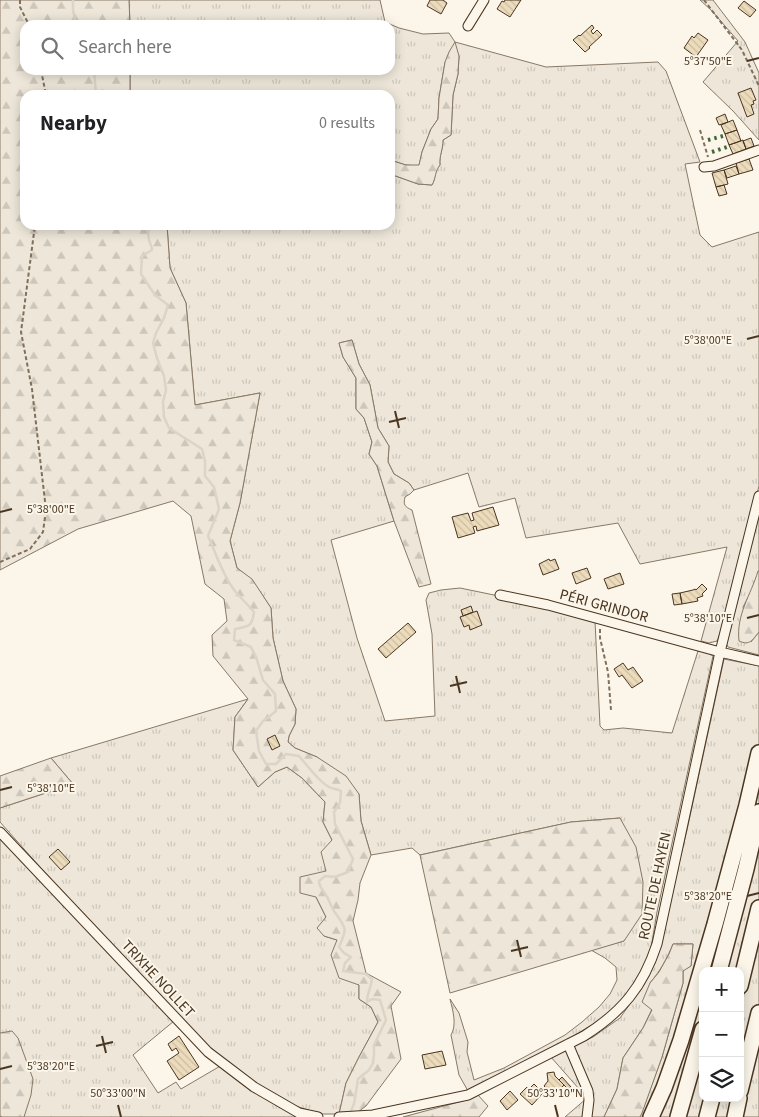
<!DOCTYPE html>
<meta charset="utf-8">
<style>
body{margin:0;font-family:"Source Sans 3",sans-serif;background:#f6f6f6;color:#202124}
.controls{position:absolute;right:15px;bottom:15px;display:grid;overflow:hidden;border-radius:10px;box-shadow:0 2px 12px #0003}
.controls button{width:45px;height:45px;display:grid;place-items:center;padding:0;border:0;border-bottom:1px solid #e0e0e0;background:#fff;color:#202124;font:25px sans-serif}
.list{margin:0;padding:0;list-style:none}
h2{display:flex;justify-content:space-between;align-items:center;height:65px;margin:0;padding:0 20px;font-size:21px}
h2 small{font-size:16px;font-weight:400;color:#757577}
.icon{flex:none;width:28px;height:28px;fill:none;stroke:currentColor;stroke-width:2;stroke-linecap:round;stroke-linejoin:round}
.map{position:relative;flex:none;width:759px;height:1117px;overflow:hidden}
.search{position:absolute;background:#fff;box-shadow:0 2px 12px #0003;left:20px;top:20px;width:375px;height:55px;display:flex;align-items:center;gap:12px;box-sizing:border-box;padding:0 18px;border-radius:15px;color:#757577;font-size:19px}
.panel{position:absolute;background:#fff;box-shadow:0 2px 12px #0003;left:20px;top:90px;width:375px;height:140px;border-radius:15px}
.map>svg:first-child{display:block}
.grass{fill:url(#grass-tufts);stroke:#887966;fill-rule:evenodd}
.forest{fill:url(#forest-firs);stroke:#887966}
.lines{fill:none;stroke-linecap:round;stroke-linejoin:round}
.stream{stroke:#dcd4c6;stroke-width:2.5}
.building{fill:url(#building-back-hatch);stroke:#4a3520}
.minor-casing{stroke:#4a3520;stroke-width:11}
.motorway-casing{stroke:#4a3520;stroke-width:18}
.path{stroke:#7f6f5c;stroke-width:2;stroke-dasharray:4 2.5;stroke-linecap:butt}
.minor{stroke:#fbf6e9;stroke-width:9}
.motorway{stroke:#fbf6e9;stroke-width:15}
.hedge{stroke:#436837;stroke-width:4;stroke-dasharray:2.5 4;stroke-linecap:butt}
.ticks{fill:none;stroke:#4a3520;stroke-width:2}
.labels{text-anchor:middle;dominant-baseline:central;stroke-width:4;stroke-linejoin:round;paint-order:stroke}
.street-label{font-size:15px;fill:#4a3520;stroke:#fbf6e9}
.ticks-label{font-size:12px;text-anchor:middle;fill:#4a3520;stroke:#fbf6e9;stroke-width:4;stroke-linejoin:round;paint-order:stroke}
</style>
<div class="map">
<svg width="759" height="1117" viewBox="0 0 759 1117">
<defs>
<pattern id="grass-tufts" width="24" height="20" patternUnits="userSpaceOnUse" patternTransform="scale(1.25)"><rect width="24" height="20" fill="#ede6d9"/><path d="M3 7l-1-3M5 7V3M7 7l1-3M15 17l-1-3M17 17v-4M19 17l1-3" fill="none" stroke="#cdc6ba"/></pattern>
<pattern id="forest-firs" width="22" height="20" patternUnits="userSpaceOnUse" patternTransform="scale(1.25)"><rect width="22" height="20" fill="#ede6d9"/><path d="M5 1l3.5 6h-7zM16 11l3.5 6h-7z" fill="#cdc6ba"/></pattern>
<pattern id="building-back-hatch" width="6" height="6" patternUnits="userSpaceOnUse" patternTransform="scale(1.25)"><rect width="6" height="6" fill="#ecdcbc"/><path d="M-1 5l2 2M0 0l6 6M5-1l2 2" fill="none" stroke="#ccbda1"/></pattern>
</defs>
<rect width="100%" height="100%" fill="#fbf6e9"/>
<!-- grass -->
<path class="grass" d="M129,0H380L385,22L399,28L423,34L449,33L455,42L546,67L658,62L666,71L700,162L685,164L700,235L712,247L759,232V486L721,631L717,641L709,643L701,641L727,547L640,564L618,523L526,538L515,498L479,507L468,473L414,490L409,483L394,474L388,462L389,446L378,428L370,385L359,364L352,340L339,343L343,357L356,378V409L364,418L372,442L369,454L377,466L394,521L331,540L357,638L385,721L435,716L432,634L426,600L429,593L441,590L460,588L494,595L595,621L600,726L604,730L623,728L672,733L698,651L706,652L713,656L657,912L650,954L635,984L610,1014L547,1052L468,1091L459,1075L451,1035C457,1025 453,1011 450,999L459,1013L468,1042L467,1052L474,1080L504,1068L565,1035L582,1022L599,1007L610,994L617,980L616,967L605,958L591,950L624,941L620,818L571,822L420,855L412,848L371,855L361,821L359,794L317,757L295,748L288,742L289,736L295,724L296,709L283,681L273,638L271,608L252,580L237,568L230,541L240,503L260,393L195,405L186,303L170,268L167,225H390V174L418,184L432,185C436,178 434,171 440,165C439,156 443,149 443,140L451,135L453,95L458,74L459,56L445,62L439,98L438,119L431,129L422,152L419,166L406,165L390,160V95H130V70H390V25H130Z
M700,0H713L745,42L759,73V140L733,111L703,82L738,41L712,11Z
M759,511V571L754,586L743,607L751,642L759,632V655L728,647L725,641Z
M724,659L759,666V1117H640L662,1057L683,983V970L691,966L693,944H673C667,959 660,971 650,983L652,1009L643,1028L623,1058L617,1089L604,1117H565L587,1098L550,1056L593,1037L620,1018L644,984L655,963L687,830ZM703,971H740V1098H703Z
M248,699L235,717L233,750L258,787L275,772L287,767L302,778L325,802L323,822L332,840L326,871L316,897L326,917L324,936L337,940L359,985V999L371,1007L378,1022L359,1057L346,1083L339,1114H320L287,1103L226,1064L96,930L0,822V808L73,784L51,758Z
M0,835L174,1021L133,1055L158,1093L176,1082L181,1089L222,1065L308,1117H0Z"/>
<!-- forest -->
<path class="forest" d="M0,0H129L130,25H25V70H130V95H25V225H167L170,268L186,303L195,405L260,393L240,503L230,541L237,568L252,579L271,608L273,638L283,681L296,709L295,724L289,736L288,742L295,748L317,757L346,776L359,794L361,821L371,855L360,883L358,900L353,921L366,973L401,992L391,1006L401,1059L366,1106L358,1112L339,1114L346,1083L359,1057L378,1022L371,1007L359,999V985L339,978L331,955L337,940L324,936L317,928L326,917L316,897L300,893V877L326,871L321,852L332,840L323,822L325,802L302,778L287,767L275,772L258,787L233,750L235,717L248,699L213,656L212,635L227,621L224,599L205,584L191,516L173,501L78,529L0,570Z
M455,42L459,56L458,74L453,95L451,135L443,140C443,150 439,156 440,165C435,171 436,178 432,185L418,184L390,174V160L406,165H419L422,152L431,129L438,119L439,98L445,62L449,52Z
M352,340L359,364L370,385L378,428L389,446L388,462L394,474L409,483L414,490L410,494L405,497C403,505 405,507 412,510L431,584L419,587L394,521L377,466L369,454L372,442L364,418L356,409V378L343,357L339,343Z
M758,571H759V632C752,640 750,646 739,641C736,614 751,595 758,571Z
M51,758L73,784L0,808V776Z
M620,818L636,847L643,882L642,914L624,941L450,993L420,855L571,822Z
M673,944H693L691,966L683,971V983L662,1057L642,1113L640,1117H604L617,1089L623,1058L643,1028L652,1010L642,1002L650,983L659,972L669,954Z
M12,1031L18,1038L33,1079L31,1095L24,1117H2L0,1116V1033Z
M478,1095L488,1106L479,1117H403L470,1099Z"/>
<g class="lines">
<!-- stream -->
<path class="stream" d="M73,0V10L76,25
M94,70L96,95
M149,225C148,230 148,235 149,240C150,244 152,246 152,250L142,256L141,274L155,295L168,305L164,318L156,333L153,343L157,358L164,376L166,390L163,402L164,417L169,428L202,449L205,461V476L214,487L219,509L208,536C216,553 223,577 235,591C241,598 248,605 254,612C252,627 249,626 235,629L234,640L251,647L257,660L263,680L275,694L276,711L270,716L263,721L256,731L259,751L266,764H276L286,754L299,756C306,764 320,783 329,787C333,789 337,789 341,791L340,803L334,812L335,824L353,859L348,872L335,877L325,876L319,881C319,887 323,890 326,895C330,901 331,908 336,914C347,929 347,929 339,947L344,953L351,957L345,963L343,971L366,974L372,979C371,988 367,993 367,1002L372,999L380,1000L386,1020L374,1045V1054L373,1063L369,1070L358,1079L354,1104L350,1113"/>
</g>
<!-- building -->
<path class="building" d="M430,0H443L447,3L441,14L427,6Z
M505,0H521L510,17L497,9L502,1L504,2Z
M744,1L756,10L750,17L738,8Z
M592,25L594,28L591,31L593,34L597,30L602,35L589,47L590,48L585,52L573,40L579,35L580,36Z
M698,33L708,40L696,57L684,48L692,36L694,38Z
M751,88L756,100L753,101L754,104L751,105L754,114L747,117L738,93Z
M725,114L728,122L719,125L716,118Z
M733,120L737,130L725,134L721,125Z
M737,130L741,141L729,145L725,134Z
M751,138L754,146L746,149L743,141Z
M743,140L746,149L733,154L729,145Z
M749,159L753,170L739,174L736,163Z
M736,166L739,174L727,178L724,170Z
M724,170L728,184L716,187L712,173Z
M724,185L727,194L719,196L716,187Z
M493,507L499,525L477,531L476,526L473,527L475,533L458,538L452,517L468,513L471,521L474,520L472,513Z
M549,559L550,561L555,559L559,569L543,575L539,564Z
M587,568L591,578L576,584L572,573Z
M620,573L624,584L608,589L604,579Z
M702,584L707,589L702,594L703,596L697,598L698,601L682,604L680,593L693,590L695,589L696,590Z
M680,593L682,604L674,605L672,594Z
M471,606L473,612L463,616L461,610Z
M477,611L482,625L470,630L469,625L464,627L460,617Z
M408,623L416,632L386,658L378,649Z
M623,663L628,670L633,667L643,681L632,688L622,675L619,677L614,669Z
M275,735L280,746L272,750L267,739Z
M58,849L70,862L61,870L49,857Z
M179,1036L199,1067L179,1080L167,1061L179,1053L176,1048L172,1051L168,1044Z
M442,1051L446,1065L425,1069L422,1055Z
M554,1072L555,1076L564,1085L554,1096L544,1086L548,1081L547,1073Z
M562,1077L571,1087L568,1089L559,1080Z
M534,1084L543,1093L532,1105L520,1094L527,1087L529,1089Z
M510,1091L518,1100L507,1110L500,1101Z"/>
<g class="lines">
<defs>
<path id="minor" d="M468,26L484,0
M704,167L714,166L759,150
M500,595L548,605L720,652L759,661
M0,832L208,1052L254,1087L299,1113L318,1117
M568,1044L588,1091L589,1100L587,1117
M339,1117L373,1115L468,1095L584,1036C622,1012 643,987 657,944L720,652L759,496"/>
<path id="motorway" d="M719,971L746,869L759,812
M740,986L759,908
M740,1091L759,1013
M651,1117L664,1088L681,1040L715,924L747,805L759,753
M678,1117L703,1029
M707,1117L712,1098
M735,1117L739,1098"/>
</defs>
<!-- minor casing -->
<use href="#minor" class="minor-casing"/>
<!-- motorway casing -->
<use href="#motorway" class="motorway-casing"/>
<!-- path -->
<path class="path" d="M20,0V7L29,25
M704,0L742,50L759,86
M41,70L46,95
M700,130L708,157
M0,562L30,549L43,532L46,510L32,389L21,332L35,225
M600,629V638L608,672L611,710"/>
<!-- minor -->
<use href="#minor" class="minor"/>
<!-- motorway -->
<use href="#motorway" class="motorway"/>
<!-- hedge -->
<path class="hedge" d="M708,140L723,136
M712,152L727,147"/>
</g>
<!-- ticks -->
<path class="ticks" d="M747,61L759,58M747,339L759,336M395,411L399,428M389,422L406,418M0,512L12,509M747,618L759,615M456,676L460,693M450,686L467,682M0,790L12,787M747,896L759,893M517,940L521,957M511,951L528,947M102,1036L106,1053M96,1046L113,1042M0,1069L12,1066M118,1105L121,1117M555,1105L558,1117"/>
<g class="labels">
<!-- street labels -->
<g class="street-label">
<text transform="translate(604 606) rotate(15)">PÉRI GRINDOR</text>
<text transform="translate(655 886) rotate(-78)">ROUTE DE HAYEN</text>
<text transform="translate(158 979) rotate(47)">TRIXHE NOLLET</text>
</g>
</g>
<g class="ticks-label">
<text x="708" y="65">5°37'50"E</text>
<text x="708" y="344">5°38'00"E</text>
<text x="51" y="513">5°38'00"E</text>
<text x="708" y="622">5°38'10"E</text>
<text x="51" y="792">5°38'10"E</text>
<text x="708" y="900">5°38'20"E</text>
<text x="51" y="1070">5°38'20"E</text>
<text x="118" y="1097">50°33'00"N</text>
<text x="555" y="1097">50°33'10"N</text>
</g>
</svg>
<div class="controls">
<button>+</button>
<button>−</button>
<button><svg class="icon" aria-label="layers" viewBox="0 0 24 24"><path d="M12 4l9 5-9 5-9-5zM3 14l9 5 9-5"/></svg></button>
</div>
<div class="search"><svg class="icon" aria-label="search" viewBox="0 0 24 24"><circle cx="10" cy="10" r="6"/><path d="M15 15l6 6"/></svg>Search here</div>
<section class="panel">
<h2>Nearby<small>0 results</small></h2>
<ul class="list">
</ul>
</section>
</div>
